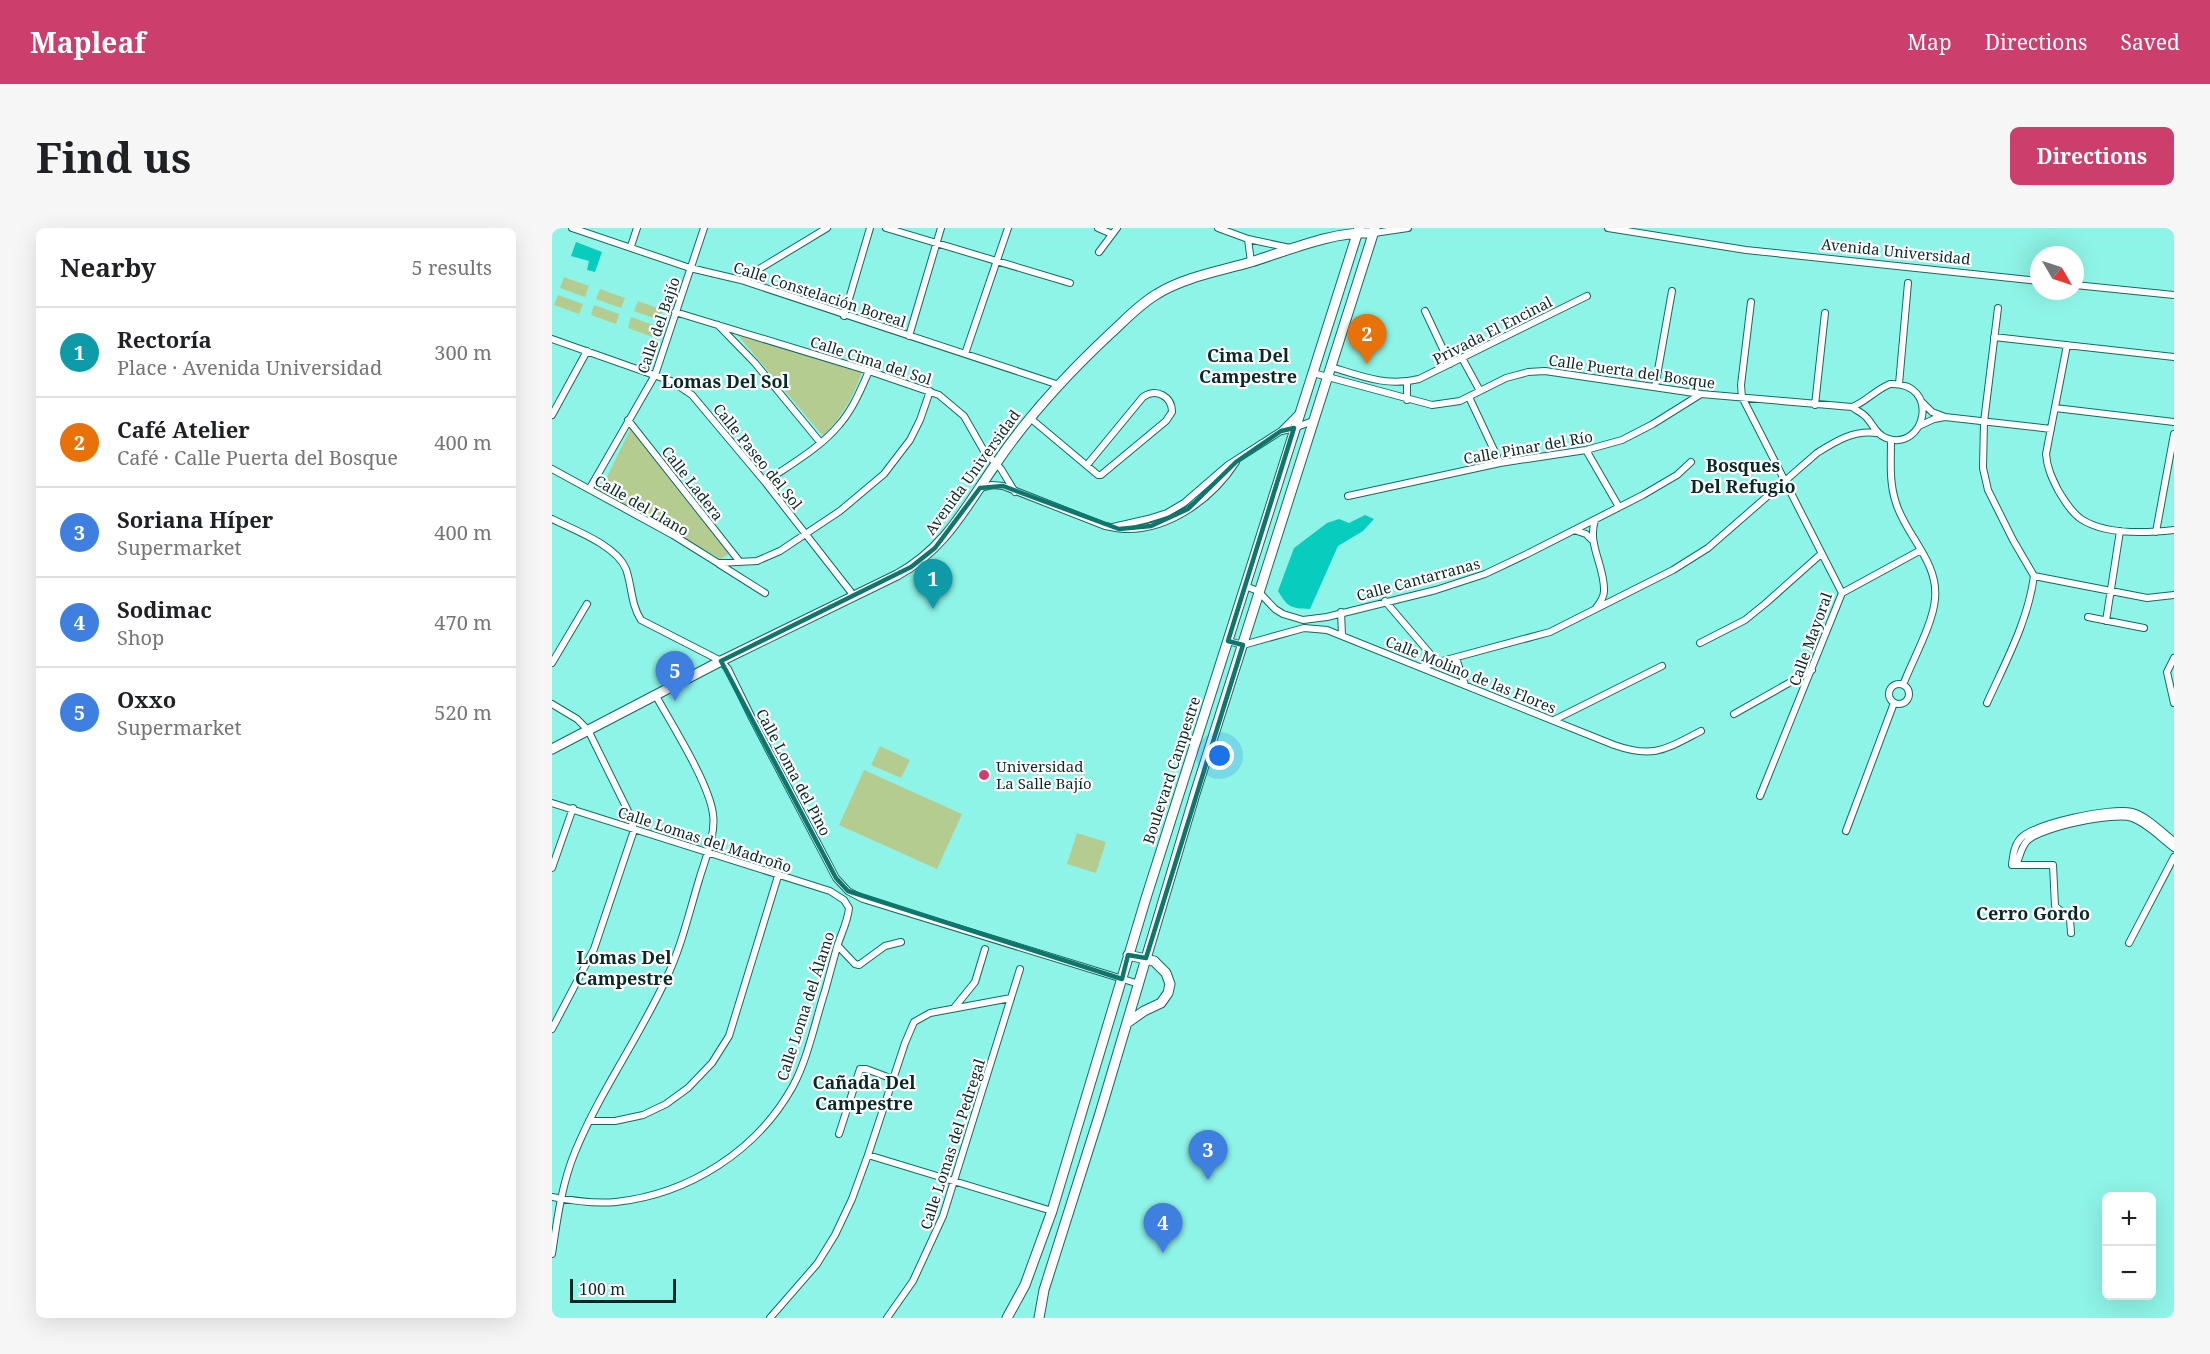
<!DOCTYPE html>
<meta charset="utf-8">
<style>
body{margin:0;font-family:"Noto Serif",serif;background:#f6f6f6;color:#202124}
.controls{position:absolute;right:18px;bottom:18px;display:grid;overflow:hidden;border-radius:9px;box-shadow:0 6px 24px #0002}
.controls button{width:54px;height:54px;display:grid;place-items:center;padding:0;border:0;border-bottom:2px solid #e0e0e0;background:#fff;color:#202124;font:30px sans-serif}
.compass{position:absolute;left:1478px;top:18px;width:54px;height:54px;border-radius:50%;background:#fff;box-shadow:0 6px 24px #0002;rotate:129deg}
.scale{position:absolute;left:18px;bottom:15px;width:106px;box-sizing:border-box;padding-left:6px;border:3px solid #082a27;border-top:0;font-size:16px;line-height:21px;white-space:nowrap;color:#082a27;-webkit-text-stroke:4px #fff;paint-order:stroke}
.you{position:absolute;left:668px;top:528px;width:21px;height:21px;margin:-15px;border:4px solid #fff;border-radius:50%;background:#1a73e8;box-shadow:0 0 0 9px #1a73e833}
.badge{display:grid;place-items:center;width:39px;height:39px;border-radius:50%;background:#cc3e6b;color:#fff;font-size:20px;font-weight:700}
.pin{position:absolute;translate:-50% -50px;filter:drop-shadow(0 2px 3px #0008)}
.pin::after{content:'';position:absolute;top:32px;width:21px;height:18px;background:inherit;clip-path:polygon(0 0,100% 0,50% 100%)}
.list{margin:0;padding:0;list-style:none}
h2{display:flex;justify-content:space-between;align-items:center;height:78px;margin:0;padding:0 24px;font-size:26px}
h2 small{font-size:20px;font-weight:400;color:#757577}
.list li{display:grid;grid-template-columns:39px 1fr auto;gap:18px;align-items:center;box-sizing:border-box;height:90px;padding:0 24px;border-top:2px solid #e0e0e0}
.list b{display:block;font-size:22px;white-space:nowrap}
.list p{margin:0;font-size:20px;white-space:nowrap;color:#757577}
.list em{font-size:20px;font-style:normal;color:#757577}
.map{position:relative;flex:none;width:1622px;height:1090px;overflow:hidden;border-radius:9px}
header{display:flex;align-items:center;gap:36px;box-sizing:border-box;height:84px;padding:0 30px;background:#cc3e6b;color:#fff}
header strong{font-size:28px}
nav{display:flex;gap:33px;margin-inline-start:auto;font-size:21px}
.intro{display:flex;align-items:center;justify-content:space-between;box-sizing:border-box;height:144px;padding:0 36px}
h1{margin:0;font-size:42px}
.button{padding:15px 27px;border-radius:9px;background:#cc3e6b;color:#fff;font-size:21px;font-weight:700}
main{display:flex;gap:36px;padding:0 36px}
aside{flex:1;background:#fff;border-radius:9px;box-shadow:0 6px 24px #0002}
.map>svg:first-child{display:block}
.green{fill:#b5cc91}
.water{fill:#08ccbd}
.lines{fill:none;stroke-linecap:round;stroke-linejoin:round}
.street-casing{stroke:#136a62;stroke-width:8}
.secondary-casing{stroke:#136a62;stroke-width:11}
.street{stroke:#fff;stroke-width:6}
.secondary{stroke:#fff;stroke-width:9}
.marked{fill:none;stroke:#0f766e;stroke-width:4.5;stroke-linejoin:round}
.poi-dot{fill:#cc3e6b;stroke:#fff;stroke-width:2}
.labels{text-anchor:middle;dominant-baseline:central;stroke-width:4.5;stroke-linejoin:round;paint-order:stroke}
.street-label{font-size:15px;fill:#082a27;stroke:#fff}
.poi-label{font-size:15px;fill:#082a27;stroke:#fff;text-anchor:start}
.quarter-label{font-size:18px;font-weight:bold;fill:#082a27;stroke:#fff}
</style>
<header>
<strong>Mapleaf</strong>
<nav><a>Map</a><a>Directions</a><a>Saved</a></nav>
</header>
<div class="intro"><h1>Find us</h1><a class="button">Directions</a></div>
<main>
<aside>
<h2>Nearby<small>5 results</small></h2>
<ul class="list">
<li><span class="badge" style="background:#0f9aa8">1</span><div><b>Rectoría</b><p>Place · Avenida Universidad</p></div><em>300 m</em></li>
<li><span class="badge" style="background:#e8710a">2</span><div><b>Café Atelier</b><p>Café · Calle Puerta del Bosque</p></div><em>400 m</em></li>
<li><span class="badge" style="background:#3f7fe0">3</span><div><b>Soriana Híper</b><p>Supermarket</p></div><em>400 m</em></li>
<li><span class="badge" style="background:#3f7fe0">4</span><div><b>Sodimac</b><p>Shop</p></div><em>470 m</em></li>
<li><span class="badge" style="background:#3f7fe0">5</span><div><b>Oxxo</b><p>Supermarket</p></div><em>520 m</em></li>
</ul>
</aside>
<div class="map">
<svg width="1622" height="1090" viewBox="0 0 1622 1090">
<rect width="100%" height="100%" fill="#8ef4e7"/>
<!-- green -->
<path class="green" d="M12,49L37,58L33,69L8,60Z
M48,61L73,70L69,80L44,71Z
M6,67L31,76L27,86L2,77Z
M86,73L111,82L107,92L82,83Z
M42,77L67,86L64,96L39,87Z
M79,89L104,98L101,109L76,100Z
M184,105L310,144C301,169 290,189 271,208Z
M79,200L175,322L176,326L169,331L48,263Z
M328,518L358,532L349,550L319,537Z
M312,542L410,586L385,641L287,597Z
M525,605L554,614L544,645L515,636Z"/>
<!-- water -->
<path class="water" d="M24,14L50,24L43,44L35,42L37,33L19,28Z
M813,287L822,291L811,303L786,318L758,381C739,380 736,380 726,363L742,320L775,295L787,291L797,295Z"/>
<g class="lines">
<defs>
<path id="street" d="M20,0L138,40L189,52L507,157
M334,0L518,55
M546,0L560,6
M666,0L696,11L738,20
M1056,0L1194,22L1487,53
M822,5L856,0
M696,11L699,34
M79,18L85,0
M547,24L565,0
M189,52L275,0
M1523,57L1622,67
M1199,74L1189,157L1190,169L1290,365L1208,568
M1446,80L1432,194L1431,240L1436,262L1461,312L1482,348L1595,370L1622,367
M873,83L898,136
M123,84L317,143L387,167L412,188L432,223L449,241L463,264
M292,88L318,0
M166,97L203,135L268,214
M357,108L389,0
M1442,109L1622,129
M0,111L119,153L140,167L213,254L302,368
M1515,117L1494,226C1495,240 1500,250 1506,262C1512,272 1519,284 1529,291C1553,307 1595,305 1622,302
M413,126L456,0
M910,130L928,163
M779,139C809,148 835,159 867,151L1035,68
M761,145L880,177L908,173L954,150L976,144L993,143L1149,166L1300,179
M1338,156C1390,154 1373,225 1334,210C1324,206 1322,198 1315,190C1311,185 1305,183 1300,179C1314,174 1323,162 1338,156Z
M1347,156L1356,55
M1103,159L1120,63
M917,169L948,235
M855,172V154
M1370,174L1380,184L1393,189L1499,201
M1263,177L1273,85
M1503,180L1622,194
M0,187L35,123
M478,190L546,247H549L614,193L620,184C620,168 604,160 591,169L535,237
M76,192L188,334
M1367,198L1382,191L1393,189
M730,203L742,200L761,193
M1339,212C1339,234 1337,254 1344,275C1354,308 1387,334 1383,371C1381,396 1360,433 1351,457
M1034,222L1067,279
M0,241L121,307L166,335L205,333L228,323L288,283L332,246L358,212L368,192L378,163
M213,254C238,237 268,220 287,197C301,181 309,161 317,143
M38,260L103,147L152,0
M428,260L440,257L451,258L553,298C560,299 565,301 572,301C617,303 661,270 684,234
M796,268L948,235L1034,222L1070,212L1101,196L1149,166
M0,291C22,302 64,317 74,341C80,358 79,377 89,392L169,433L176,441L200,490L284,650L296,663L311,671L587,756
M1043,292C1035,317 1053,338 1052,363C1052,369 1048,375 1044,380
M561,299L596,291L615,285L632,275L676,237L729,203L746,186
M1022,302L1034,306L1040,312
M1604,304L1622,206
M167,336L213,365
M693,358L706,363L723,381L731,386L751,392L775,389L884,362L933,346L975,326L1091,267L1125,247L1139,234
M1290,365L1369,322
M833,373L886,435
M789,384L790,407
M1536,389L1592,400
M1554,393L1568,303
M676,413L691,417L752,400L775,402L1062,517C1102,531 1114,521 1149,503
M1148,415L1193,392L1214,375L1269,326
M904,430L913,457
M1622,430L1615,444L1622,475
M0,435L35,376
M868,439L998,404L1121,342L1156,320L1265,225C1284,213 1301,202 1325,205
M1337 466a10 10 0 1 1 20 0a10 10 0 1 1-20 0Z
M1435,475C1454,433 1476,393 1482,348
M0,476L25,491L36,502L79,589L82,602L42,721L0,801
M1182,486L1260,442
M1002,492L1110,438
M0,575L278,663L292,672L297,680C296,693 289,706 285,719C281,734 277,748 273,763C263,794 256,830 241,858C205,923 137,966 64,974C42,976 21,973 0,969
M1294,603L1342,475
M1464,637C1468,629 1469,618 1476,612C1491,599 1562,584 1580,590C1596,596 1609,610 1622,620
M0,640L21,580
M1519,705L1518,691L1503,678L1501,637H1460C1461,628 1462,618 1468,611C1482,595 1560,579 1580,584C1595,588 1610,604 1622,613
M1577,715L1622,629
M286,718L303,736L307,737L333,718L349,714
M402,780L423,754L433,721
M37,893H63L91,887L114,876L136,860L160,835L177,808L226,648
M287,906L308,841H314L341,851
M316,927L500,983
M0,1026C5,992 10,955 23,924C48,863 87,810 114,751C129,720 137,685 147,652C153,631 164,607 161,586C157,555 120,497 104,468
M218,1090L265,1036L283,1007L300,971L316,927L353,815L362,794L378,785L459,770
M335,1090L361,1053L391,988L468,741"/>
<path id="secondary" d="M0,521L169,433L345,347C393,321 413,280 443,237C476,188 517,144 560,104C574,91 588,76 605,66C632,49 668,43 699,34C738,22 780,3 822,5
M575,795L592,783L609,775L616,765L618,756L614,745L602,733L576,727
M455,1090L473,1057L500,983L594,670L807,0
M487,1090L492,1062L548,885L643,566L823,0"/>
</defs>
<!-- street casing -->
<use href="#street" class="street-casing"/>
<!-- secondary casing -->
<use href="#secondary" class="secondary-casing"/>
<!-- street -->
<use href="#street" class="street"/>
<!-- secondary -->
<use href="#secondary" class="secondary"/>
</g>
<!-- marked area -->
<path class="marked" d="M742,200L676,413L691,417L594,730L576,727L570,751L296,663L284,650L169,433L359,339L383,320L428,260L451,258L567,301L599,298L636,281L684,234L729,203Z"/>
<!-- markers -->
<circle class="poi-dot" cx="432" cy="547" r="6"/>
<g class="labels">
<!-- street labels -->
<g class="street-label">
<text transform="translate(1344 23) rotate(6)">Avenida Universidad</text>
<text transform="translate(268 66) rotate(18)">Calle Constelación Boreal</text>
<text transform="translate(106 97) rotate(-71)">Calle del Bajío</text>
<text transform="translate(940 102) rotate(-27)">Privada El Encinal</text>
<text transform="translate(319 132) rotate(18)">Calle Cima del Sol</text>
<text transform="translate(1080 143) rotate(8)">Calle Puerta del Bosque</text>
<text transform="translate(976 219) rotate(-10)">Calle Pinar del Río</text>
<text transform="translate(206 228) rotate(51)">Calle Paseo del Sol</text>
<text transform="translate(420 244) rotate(-54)">Avenida Universidad</text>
<text transform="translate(141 255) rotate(52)">Calle Ladera</text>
<text transform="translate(90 277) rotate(30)">Calle del Llano</text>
<text transform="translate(866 351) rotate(-15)">Calle Cantarranas</text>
<text transform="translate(1258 411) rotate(-70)">Calle Mayoral</text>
<text transform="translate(919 446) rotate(22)">Calle Molino de las Flores</text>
<text transform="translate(619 542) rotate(-72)">Boulevard Campestre</text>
<text transform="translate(242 544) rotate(62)">Calle Loma del Pino</text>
<text transform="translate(153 611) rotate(18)">Calle Lomas del Madroño</text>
<text transform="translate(253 778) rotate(-72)">Calle Loma del Álamo</text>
<text transform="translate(400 916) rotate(-72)">Calle Lomas del Pedregal</text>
</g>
<!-- poi labels -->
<g class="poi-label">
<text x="444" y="538">Universidad<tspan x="444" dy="17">La Salle Bajío</tspan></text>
</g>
<!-- quarter labels -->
<g class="quarter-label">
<text x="696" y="127">Cima Del<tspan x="696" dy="21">Campestre</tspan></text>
<text x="173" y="153">Lomas Del Sol</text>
<text x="1191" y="237">Bosques<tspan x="1191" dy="21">Del Refugio</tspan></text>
<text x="1481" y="685">Cerro Gordo</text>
<text x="72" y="729">Lomas Del<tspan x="72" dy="21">Campestre</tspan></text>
<text x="312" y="854">Cañada Del<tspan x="312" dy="21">Campestre</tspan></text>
</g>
</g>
</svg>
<div class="controls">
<button>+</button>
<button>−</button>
</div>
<svg class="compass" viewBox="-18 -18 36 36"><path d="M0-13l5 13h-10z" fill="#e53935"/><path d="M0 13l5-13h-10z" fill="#757577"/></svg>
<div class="scale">100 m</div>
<div class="you"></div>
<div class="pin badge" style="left:381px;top:381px;background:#0f9aa8">1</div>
<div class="pin badge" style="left:815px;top:136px;background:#e8710a">2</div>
<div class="pin badge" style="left:656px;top:952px;background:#3f7fe0">3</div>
<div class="pin badge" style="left:611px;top:1025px;background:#3f7fe0">4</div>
<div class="pin badge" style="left:123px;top:473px;background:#3f7fe0">5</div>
</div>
</main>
